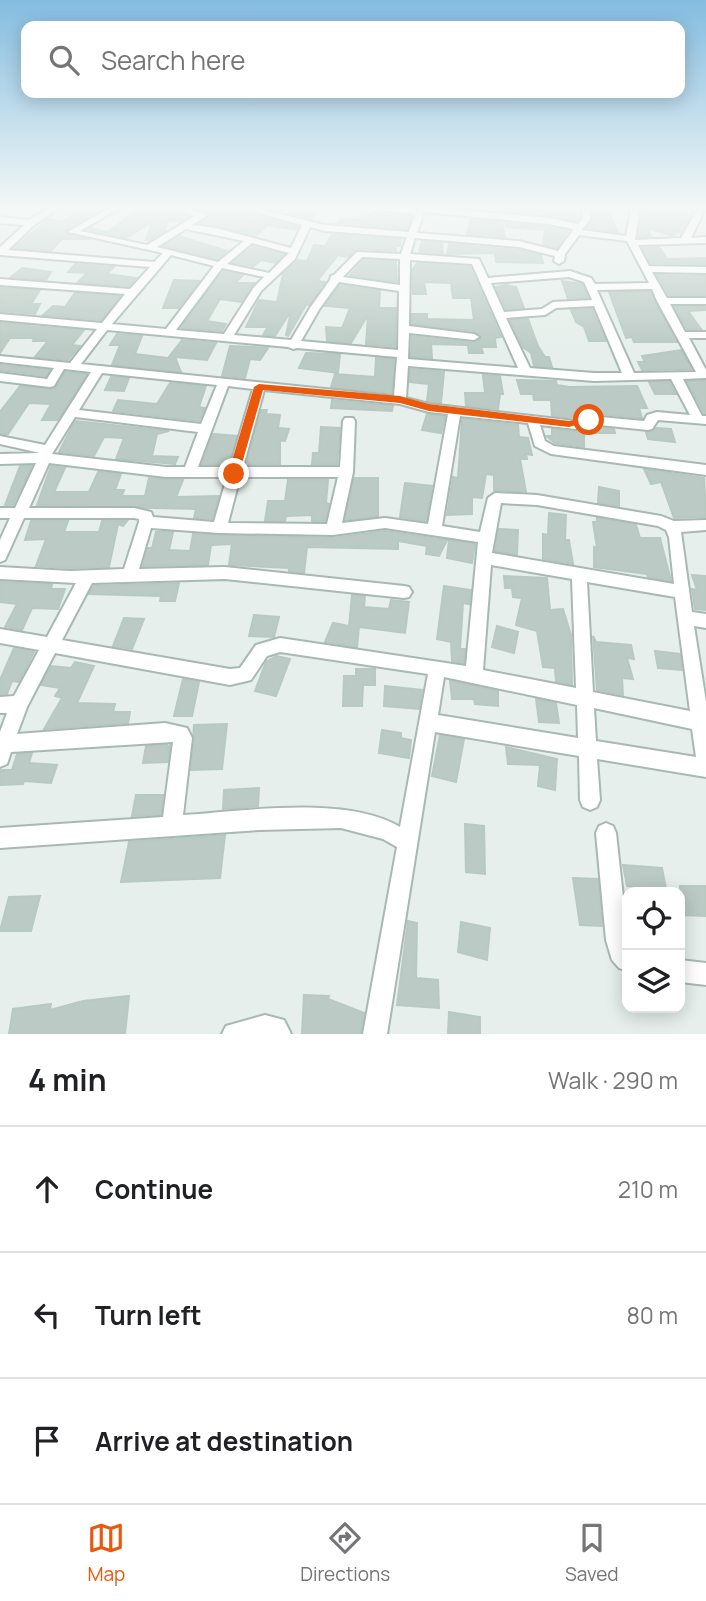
<!DOCTYPE html>
<meta charset="utf-8">
<style>
body{margin:0;font-family:Manrope,sans-serif;background:#f6f6f6;color:#202124}
.controls{position:absolute;right:21px;bottom:21px;display:grid;overflow:hidden;border-radius:14px;box-shadow:0 4px 18px #0003}
.controls button{width:63px;height:63px;display:grid;place-items:center;padding:0;border:0;border-bottom:2px solid #e0e0e0;background:#fff;color:#202124;font:35px sans-serif}
.stop{position:absolute;width:21px;height:21px;margin:-16px;border:5px solid #ea580c;border-radius:50%;background:#fff}
.stop.end{background:#ea580c;border-color:#fff;box-shadow:0 2px 7px #0008}
.list{margin:0;padding:0;list-style:none}
h2{display:flex;justify-content:space-between;align-items:center;height:91px;margin:0;padding:0 28px;font-size:30px}
h2 small{font-size:23px;font-weight:400;color:#757577}
.list li{display:grid;grid-template-columns:46px 1fr auto;gap:21px;align-items:center;box-sizing:border-box;height:126px;padding:0 28px;border-top:2px solid #e0e0e0}
.list b{display:block;font-size:26px;white-space:nowrap}
.list em{font-size:23px;font-style:normal;color:#757577}
.icon{flex:none;width:38px;height:38px;fill:none;stroke:currentColor;stroke-width:2;stroke-linecap:round;stroke-linejoin:round}
.map{position:relative;flex:none;width:706px;height:1034px;overflow:hidden}
.search{position:absolute;background:#fff;box-shadow:0 4px 18px #0003;left:21px;right:21px;top:21px;height:77px;display:flex;align-items:center;gap:18px;box-sizing:border-box;padding:0 24px;border-radius:14px;color:#757577;font-size:26px}
.sheet{height:469px;background:#fff}
nav{display:flex;justify-content:space-around;align-items:center;box-sizing:border-box;height:98px;border-top:2px solid #e0e0e0;background:#fff;font-size:19px;color:#757577}
nav a{display:grid;justify-items:center;gap:4px}
nav .on{color:#ea580c}
.map>svg:first-child{display:block}
.building{fill:#bbcac4;stroke:#b8c9c2;stroke-width:2}
.lines{fill:none;stroke-linecap:round;stroke-linejoin:round}
.minor-casing{stroke:#a8b8b2;stroke-width:4}
.minor{fill:#fff;fill-rule:evenodd}
.route{fill:#ea580c}
</style>
<div class="map">
<svg width="706" height="1034" viewBox="0 0 706 1034">
<rect width="100%" height="100%" fill="#e6efeb"/>
<!-- building -->
<path class="building" d="M142,207L189,217L180,222L168,220L165,231L150,240H146L152,222L126,238L87,230L91,228L107,232Z
M212,207L239,210L298,227L297,230L267,225L256,236L200,223L206,219L207,211L194,208Z
M270,207H312L318,209L311,219Z
M501,207L567,212L566,207H581L577,221L502,211Z
M594,207H606L618,232L587,228L593,219Z
M648,207H692L694,210L681,233L678,231L674,236L646,228L652,237H638L642,209L648,210Z
M81,210L95,213L67,230L66,233L90,239H62L51,251L14,248L48,219L62,221Z
M374,212L386,215L411,216L407,229L338,223L341,219L358,220Z
M470,219L502,222L505,237L467,234Z
M505,222L548,227L568,231L557,248L543,245L545,230L506,227Z
M332,234L401,239L400,246H395L396,251L357,249L348,257L338,255L317,281L325,282L309,305H306L288,336L286,335L291,311L275,336L263,335L268,327H246L259,300L277,302L283,274L298,260L307,261L314,245L325,246Z
M179,236L227,251L217,259L164,246Z
M422,241L442,243L443,254L419,252Z
M449,244L519,250L541,255L543,263L496,262L495,253L447,254Z
M253,246L284,254L276,263L261,260L253,267L233,263Z
M659,247L667,259L706,258V264L651,263L642,248Z
M363,260L396,261L397,282L350,275Z
M417,263L470,267L501,337L495,338L496,347H481L483,353H469L468,345L431,344L432,358L411,357L412,336L474,343L481,338L474,331L412,324V314H427V319L474,320L471,298H453L451,283L424,282L426,294H413L412,271Z
M75,264L114,267L107,274L136,278L129,286L82,283L78,282L87,273L68,272Z
M22,268L51,272L46,280L11,277Z
M223,271L243,275L235,283H254L241,302L220,299L207,321L226,324L222,331L181,328Z
M657,275L706,276V295H669Z
M174,280L200,281L178,308H163Z
M562,281L582,284L588,298L568,299Z
M340,285L380,291L379,308H396L395,347L366,344L368,315L351,343L327,341L326,327L342,328L350,308L325,306Z
M506,285L516,287L524,308L506,309L496,287Z
M0,288L40,290L31,304H40L35,314L0,311Z
M609,292H650L677,342H634L632,337L626,338Z
M75,293L120,296L101,320L43,315L53,306L65,307Z
M674,307H706V310L688,311L701,329H687Z
M592,309L606,341H589L584,327L576,322L571,310Z
M528,319L538,346L545,357H549L552,367L534,366L531,353L523,347L510,320Z
M0,323L30,325L28,329L31,326L84,330L72,345L80,346L68,360L35,357L48,341H33L34,338H10L0,353Z
M117,334L142,336L135,354L168,358L182,340L216,343L207,360L175,357L181,372L112,365L120,345H110Z
M230,346L255,347L268,348L260,360L250,359L245,378L222,376Z
M681,350L692,369L642,370L638,362H645L642,356Z
M306,353L340,354L338,373L299,368Z
M376,358L394,359L392,393L331,387L335,374L375,377Z
M0,365L50,370L46,376L0,370Z
M410,369L444,372L441,403L427,401L429,384L410,382Z
M65,372L87,374L58,420H42L51,404L29,403L8,434H0V412L20,386L55,389Z
M483,375L500,376L503,394H500L498,409L466,406L465,393H485Z
M111,377L129,378L124,391L105,390Z
M517,380L556,381L557,385L569,387L637,386L647,408H639L642,418L589,413L575,418L552,416L551,400H534L533,394H521Z
M687,381H706V413H704Z
M649,382H669L676,394H655Z
M170,383L206,386L199,407L205,408L199,421L113,411L118,400L157,404Z
M332,400L393,406L392,411L331,408Z
M261,410H267L266,414L280,415L278,428L289,429L285,441L280,440V464H246Z
M427,414L445,416L441,433L422,430Z
M462,419L518,425L519,437L528,438L532,455L526,454L527,459H520L526,492L494,490V475L486,474L482,498L472,497V514L447,515L453,477L458,478Z
M75,421L169,431L157,434L152,456L178,457L175,464L116,459L124,438L104,437L94,456L59,452Z
M321,427L340,428L337,464H312L313,453H319Z
M590,427L614,429L615,433H584V447L555,443L546,436H552V429L576,432Z
M656,428L671,429L675,442L648,439L646,432Z
M213,434L237,436L228,464H202Z
M20,466H32L13,505H5Z
M51,466L65,468L54,492H89L98,472H101L121,474L115,490H124L122,496H145L149,478L183,480L176,497L219,496L212,519L194,518L196,509L37,505Z
M644,469L704,478L706,517L674,518L661,482L651,484Z
M354,478H378V516L345,520Z
M288,480H328L326,503L329,504L325,521H312V515L286,516L285,521H265L268,501H285Z
M405,483L432,486L426,521L400,517Z
M599,487L619,491V506L598,503Z
M549,513L566,515L565,540H569L573,564L543,559V534L548,535Z
M597,518L636,525L640,538H660L671,581L648,577L647,574L594,567V547L597,548L593,522H597Z
M31,521H68L64,532H99L102,521H127L123,526L118,524L109,567L70,568L36,566L46,539L25,540Z
M499,529L518,530L517,555L495,551Z
M385,531L447,540L439,556L426,554L427,546L398,541V549L307,547L304,573L289,571V568L229,565L232,544L211,545L208,565L143,566L148,548H152L156,532H173L169,550L190,551L193,534L333,538Z
M449,540L475,544L472,563L447,558Z
M692,575L706,576V610L695,609L692,589L697,590Z
M504,576L547,578L550,610L563,609L571,635L572,685L556,682L555,668L543,667L537,631L516,625L522,598L513,597L512,588H505Z
M0,582L52,584L51,589H65L58,609L32,608L22,630L17,629L5,627L17,604L0,602Z
M179,583L175,601H160L161,596L89,594L94,586Z
M444,586L471,590L469,604L463,603L460,649H465L464,663L452,661L451,642L437,639Z
M352,595L365,596L364,607L389,609L391,600L409,602L405,633L359,627L357,647L325,642L333,623L349,626Z
M254,615L279,617L274,637L249,636Z
M124,618L144,619L132,649L113,646Z
M497,626L518,632L514,653L492,647Z
M593,636L596,642L631,645L634,659L627,658L633,679L622,678L623,695L597,690Z
M14,648L34,652L19,682L12,681L7,694H0V680Z
M655,651L680,654L682,670L658,668Z
M276,656L290,659L276,696L255,691L266,662Z
M75,662L94,666L77,703L115,704L113,712H130L128,723L44,729L62,698L55,696L60,688L41,685L51,666L71,668Z
M356,669H375V685H363L362,706H343L344,676H356Z
M183,679L199,682L192,716H174Z
M450,681L498,691V706L475,704L474,699H452Z
M385,686L422,690L419,709L384,706Z
M536,699L556,703L559,723L539,722Z
M227,724L222,769L191,770L194,725Z
M382,730L401,733V738L411,740L409,758L379,753Z
M440,735L464,739L456,782L432,776Z
M167,745V748L170,745L168,762L143,763L146,746Z
M506,747L557,759L555,790L538,786L540,765L508,764Z
M32,753L29,763L57,765L51,783L24,781L23,784L0,785V770H12L17,754Z
M259,788L258,806L223,809L224,790Z
M136,795H163L161,815L132,816Z
M465,824L484,826L485,874L466,872Z
M225,835L220,878L121,882L129,842Z
M623,865L662,868L666,889L627,886Z
M573,878L598,879L602,926L580,925Z
M680,886H706V916L681,915Z
M40,896L31,931H0L9,897Z
M408,921L417,923L416,978L438,980L439,1008L397,1005Z
M461,922L490,928L487,960L458,952Z
M304,995L329,996L328,999L364,1013L361,1034H302Z
M129,996L125,1034H9L13,1009L51,1004L50,1010L83,1001Z
M449,1012L480,1017V1034H448Z"/>
<g class="lines">
<defs>
<path id="minor" d="M52,207H61L34,225L8,250L154,262L163,253L68,232L111,207H121L80,231L147,245L195,216L166,207H179L205,213V217L192,225L216,228L291,248L302,225L237,207H250L325,225L409,232L415,214L371,209L367,207L416,209L417,207H425L548,218L578,224L582,219L584,207H592L590,219L582,230L626,236L632,207H640L635,240L681,238L699,207H706L691,238L706,237V243L638,245L649,266L706,267V273L652,272L667,298H706V304H670L685,332H706V338H689L706,370V378L683,379L702,416H706V424L658,420L652,429L648,430L590,424L576,429L540,425L545,441L554,446L706,465V475L551,454L535,446L528,423L460,416L442,526L480,532L488,498L495,493L537,495L661,516L674,521L706,520V530L681,532L692,612L706,614V628L694,626L706,702V777L597,759L600,800L597,807L590,810L583,807L580,800L579,756L435,732L387,1034H363L397,847L383,839L341,828L259,830L0,848V828L163,817L173,742L11,752L7,764L0,767V732L7,713H0V697L14,696L39,650L0,643V629L47,637L76,583L0,579V567L70,571L124,569L139,522V519L134,518H24L5,560L0,562V540L10,518H0V508H15L36,463L0,464V454L40,453L0,444V436L45,445L91,372L64,369L54,386L50,387L0,381V373L47,379L54,368L0,362V356L70,363L97,329L0,320V314L102,323L125,294L0,285V279L130,289L150,267L0,255V247L24,225L0,223V217L29,220ZM424,212L548,224L574,229L558,251L519,241L417,233ZM310,227L325,231L407,237L401,254L357,252L334,275L331,276L330,280L310,308L291,340L234,335L261,291L295,259ZM186,229L244,241L218,262L157,247ZM579,235L627,241L649,283L595,284L591,278L570,271L488,278L479,259L410,254L415,238L519,247L555,256L554,261L559,264L564,261L565,254ZM252,243L289,253L269,273L227,264ZM171,255L214,266L166,329L112,324ZM362,257L400,259V285L343,277ZM410,260L472,264L518,368L408,359L409,333L474,340L479,337L474,334L409,326ZM222,268L264,277L254,287L224,334L176,330ZM569,277L584,282L592,300L553,302L542,309L504,312L491,283ZM339,282L399,291L398,350L301,341L320,308ZM652,289L657,301L696,372L634,373L597,290ZM594,306L622,373H594L530,368L506,318L545,315L556,308ZM107,330L288,347L293,349L297,348L397,357L394,396L81,364ZM408,366L594,381L671,379L690,415L657,412L647,415L644,421L589,416L575,421L429,404L406,398ZM102,373L217,385L201,424L79,410ZM228,386L253,389L230,467H198ZM264,390L400,404L429,412L448,414L428,524L385,518L342,523L353,472L355,421L353,418H345L343,421L340,467H243ZM75,417L198,432L185,467H166L52,454ZM49,463L166,477H227L214,522L153,517L151,512L134,508H29ZM240,477H338L327,524L228,523ZM501,503L537,505L658,526L666,530L669,537L674,584L492,553ZM151,528L219,533L333,535L385,528L478,542L466,666L280,638L256,645L240,668L230,669L62,640L92,583L225,579L404,598L409,597L412,592L409,587L404,586L225,567L139,569ZM491,565L572,579L576,688L483,670ZM587,582L675,597L690,711L593,692ZM280,652L428,674L400,827C347,795 244,811 183,815L192,738L187,728L165,723L17,734L27,707L55,653L230,685L251,680L267,656ZM444,677L577,705L578,738L438,715ZM594,708L692,729L696,757L596,741Z
M606,823L613,826L616,833L627,934V971L619,968L612,960L606,940L596,833L599,826Z
M680,960L706,963V985L680,982Z
M265,1015L284,1020L291,1034H222L226,1026Z"/>
</defs>
<!-- minor casing -->
<use href="#minor" class="minor-casing"/>
<!-- minor -->
<use href="#minor" class="minor"/>
</g>
<!-- sky -->
<linearGradient id="sky" x2="0" y2="1"><stop stop-color="#84bce0"/><stop offset="0.59" stop-color="#f4f8f6"/><stop offset="1" stop-color="#f4f8f6" stop-opacity="0"/></linearGradient>
<rect width="706" height="352" fill="url(#sky)"/>
<!-- route -->
<path class="route" d="M259,384L400,396L429,404L569,421L589,417L593,420L569,427L429,411L400,403L263,390L239,474L234,478L228,474L254,387Z"/>
</svg>
<div class="controls">
<button><svg class="icon" aria-label="locate" viewBox="0 0 24 24"><circle cx="12" cy="12" r="6"/><path d="M12 2v4M12 18v4M2 12h4M18 12h4"/></svg></button>
<button><svg class="icon" aria-label="layers" viewBox="0 0 24 24"><path d="M12 4l9 5-9 5-9-5zM3 14l9 5 9-5"/></svg></button>
</div>
<div class="stop" style="left:589px;top:420px"></div>
<div class="stop end" style="left:234px;top:474px"></div>
<div class="search"><svg class="icon" aria-label="search" viewBox="0 0 24 24"><circle cx="10" cy="10" r="6"/><path d="M15 15l6 6"/></svg>Search here</div>
</div>
<section class="sheet">
<h2>4 min<small>Walk · 290 m</small></h2>
<ul class="list">
<li><svg class="icon" aria-label="ahead" viewBox="0 0 24 24"><path d="M12 20V5M6 11l6-6 6 6"/></svg><div><b>Continue</b></div><em>210 m</em></li>
<li><svg class="icon" aria-label="left" viewBox="0 0 24 24"><path d="M17 20v-9H6M10 6l-5 5 5 5"/></svg><div><b>Turn left</b></div><em>80 m</em></li>
<li><svg class="icon" aria-label="arrive" viewBox="0 0 24 24"><path d="M6 21V4h12l-3 4 3 4H6"/></svg><div><b>Arrive at destination</b></div></li>
</ul>
</section>
<nav>
<a class="on"><svg class="icon" aria-label="map" viewBox="0 0 24 24"><path d="M3 6l6-2 6 2 6-2v14l-6 2-6-2-6 2zM9 4v14M15 6v14"/></svg>Map</a>
<a><svg class="icon" aria-label="directions" viewBox="0 0 24 24"><path d="M12 3l9 9-9 9-9-9zM9 14v-3h6M13 9l2 2-2 2"/></svg>Directions</a>
<a><svg class="icon" aria-label="saved" viewBox="0 0 24 24"><path d="M7 4h10v16l-5-4-5 4z"/></svg>Saved</a>
</nav>
